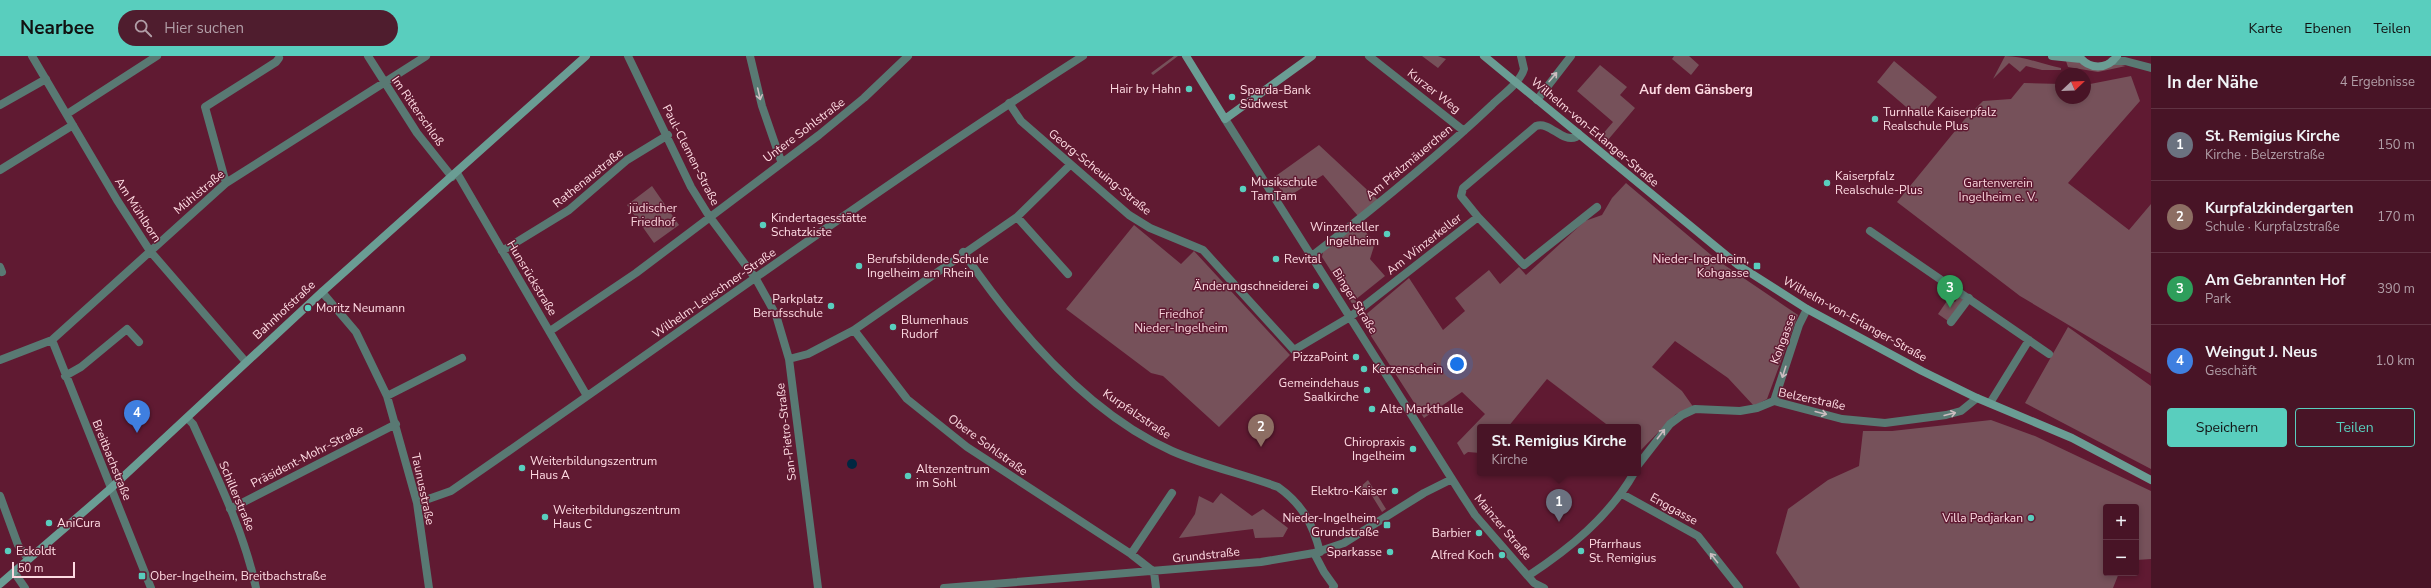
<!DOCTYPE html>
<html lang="de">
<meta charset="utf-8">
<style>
body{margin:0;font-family:"Nunito Sans",sans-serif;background:#4f1d2e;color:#f1f3f6}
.controls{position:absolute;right:12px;bottom:12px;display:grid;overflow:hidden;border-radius:4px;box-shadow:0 2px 6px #0003}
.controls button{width:36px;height:36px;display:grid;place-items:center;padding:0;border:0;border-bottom:1px solid #603343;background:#481426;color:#f1f3f6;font:20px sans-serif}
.compass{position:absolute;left:2055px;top:12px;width:36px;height:36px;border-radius:50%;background:#481426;box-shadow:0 2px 6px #0003;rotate:67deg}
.scale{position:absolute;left:12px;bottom:10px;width:63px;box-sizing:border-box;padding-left:4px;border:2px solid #fedae2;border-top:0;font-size:11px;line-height:14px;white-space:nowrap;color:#fedae2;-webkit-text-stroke:3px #601a32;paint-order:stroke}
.you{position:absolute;left:1457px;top:308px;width:14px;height:14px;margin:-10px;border:3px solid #fff;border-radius:50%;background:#1a73e8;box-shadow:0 0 0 6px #1a73e833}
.badge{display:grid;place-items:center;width:26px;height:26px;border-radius:50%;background:#59cebe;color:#fff;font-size:13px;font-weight:700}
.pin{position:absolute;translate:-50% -33px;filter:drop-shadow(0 1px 2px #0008)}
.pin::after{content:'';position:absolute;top:21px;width:14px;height:12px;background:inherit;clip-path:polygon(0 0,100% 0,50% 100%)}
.popup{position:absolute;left:1477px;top:368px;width:164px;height:52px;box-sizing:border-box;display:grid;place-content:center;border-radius:4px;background:#481426;filter:drop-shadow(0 1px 3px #0005);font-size:13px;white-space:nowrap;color:#b19ea7}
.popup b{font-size:15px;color:#f1f3f6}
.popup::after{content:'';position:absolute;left:50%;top:100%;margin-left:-8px;border:8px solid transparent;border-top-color:#481426}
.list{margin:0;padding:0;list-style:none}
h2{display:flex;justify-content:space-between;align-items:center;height:52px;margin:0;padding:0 16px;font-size:17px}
h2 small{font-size:13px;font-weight:400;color:#b19ea7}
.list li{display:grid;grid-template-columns:26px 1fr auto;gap:12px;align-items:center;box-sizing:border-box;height:72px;padding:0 16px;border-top:1px solid #603343}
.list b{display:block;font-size:15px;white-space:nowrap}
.list p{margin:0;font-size:13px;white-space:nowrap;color:#b19ea7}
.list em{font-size:13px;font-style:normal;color:#b19ea7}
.actions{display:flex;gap:8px;padding:12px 16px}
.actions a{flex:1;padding:9px 0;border:1px solid #59cebe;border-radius:4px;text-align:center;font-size:14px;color:#59cebe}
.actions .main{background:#59cebe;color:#111}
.icon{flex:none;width:22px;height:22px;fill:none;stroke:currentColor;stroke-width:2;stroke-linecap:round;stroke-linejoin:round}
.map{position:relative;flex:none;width:2151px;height:532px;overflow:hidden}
header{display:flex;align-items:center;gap:24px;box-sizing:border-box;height:56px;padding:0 20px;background:#59cebe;color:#111}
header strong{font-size:19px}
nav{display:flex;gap:22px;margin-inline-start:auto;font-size:14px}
.search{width:280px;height:36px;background:#4f1d2e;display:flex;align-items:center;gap:10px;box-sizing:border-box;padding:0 14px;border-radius:22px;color:#b19ea7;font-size:15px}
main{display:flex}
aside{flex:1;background:#481426}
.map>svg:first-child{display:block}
.green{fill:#76515a}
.water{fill:#002741}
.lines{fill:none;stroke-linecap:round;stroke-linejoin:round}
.street{stroke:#597973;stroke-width:8}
.secondary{stroke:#6a9d94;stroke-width:8}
.oneway{stroke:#ccbdc1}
.poi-dot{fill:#59cebe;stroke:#601a32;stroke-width:1.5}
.labels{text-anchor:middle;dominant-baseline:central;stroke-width:3;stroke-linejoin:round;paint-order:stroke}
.poi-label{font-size:12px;fill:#fedae2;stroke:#601a32;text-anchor:start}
.street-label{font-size:12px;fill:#fedae2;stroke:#601a32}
.park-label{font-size:12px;fill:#f7d1d9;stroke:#601a32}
.neighbourhood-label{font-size:13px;font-weight:bold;fill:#fedae2;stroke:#601a32}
</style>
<header>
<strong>Nearbee</strong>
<div class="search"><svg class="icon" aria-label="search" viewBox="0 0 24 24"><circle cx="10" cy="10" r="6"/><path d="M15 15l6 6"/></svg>Hier suchen</div>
<nav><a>Karte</a><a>Ebenen</a><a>Teilen</a></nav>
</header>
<main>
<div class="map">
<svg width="2151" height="532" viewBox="0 0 2151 532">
<rect width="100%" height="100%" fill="#601a32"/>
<!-- green -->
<path class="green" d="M1174,0H1178L1153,19L1151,17Z
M1422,0H1438L1446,3L1438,12Z
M1674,0H1689L1699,9L1691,19L1672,3Z
M2005,0C2024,0 2041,8 2061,12V14H2042L2026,10L2020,16L2009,7L1993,23Z
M1894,5L1937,41L1919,62L1877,26Z
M2066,5L2078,6L2094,14L2117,8L2126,10L2098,16L2068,11Z
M1600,9L1627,31L1620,39L1635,52L1607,85L1601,80L1613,66L1577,35Z
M2131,20L2140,45L2068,127L2129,174L2151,148V318L2020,240L1897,146L1964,64L1983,45L2011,43L2024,27L2061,28V42H2085V29Z
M1319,89L1378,144L1358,160L1323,119L1286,142L1273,122Z
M1626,127L1717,204L1798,259L1767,343L1754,350L1728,322L1675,285L1652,311L1682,335L1694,352L1676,358L1641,394L1638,392V371H1610L1547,323L1508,371H1480V397L1468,396L1464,399L1457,387L1485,358L1462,336L1424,362L1371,280L1370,273L1368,274L1363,266V261L1409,222L1443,274L1465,255L1455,242L1489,214L1500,228L1519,211L1526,219L1585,165L1602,159L1612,142Z
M652,130L679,169L654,187L627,149Z
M1358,167L1375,187L1370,203L1385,220L1355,244L1359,249H1353L1322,201L1323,196Z
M1134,169L1181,208L1194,195L1290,299L1219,371L1163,320L1151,317L1066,253Z
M1960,239L1964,243L1948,265L1938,258L1949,242L1955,246Z
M2068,271L2151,330V413L2025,347Z
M1991,364L2035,380L2151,435V503L2136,504V451H2106V517H2119L2113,532H1800L1776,497L1788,453L1828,424L1859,410L1863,375H1892Z
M1368,424L1386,453L1382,456L1369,435L1363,439L1358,433Z
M1221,437L1252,460L1263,453L1288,472L1283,481L1255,482L1253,473L1179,482L1195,458L1199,440L1213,447Z"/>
<!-- water -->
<path class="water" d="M847 408a5 5 0 1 1 10 0a5 5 0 1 1-10 0Z"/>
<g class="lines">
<!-- street -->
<path class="street" d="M32,0L117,144L150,195L246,306
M368,0L417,77L452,121
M628,0L691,131L709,160L756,223L776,259L789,303L818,532
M750,0L762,50L781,105
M1369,0L1464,75
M2112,5H2125L2151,12
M1537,44L1571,0
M1009,47L1021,65L1129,159L1150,172L1203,194L1294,294L1350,261L1478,161
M0,49L46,23
M67,58L157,0
M1225,63L1462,439L1475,459L1534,527L1544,532
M1578,77L1576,81C1562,87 1550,65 1536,70L1463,132L1461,140L1478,161L1524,209L1597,151
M0,114L73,69
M457,117L587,340
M226,127L205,51L276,6L279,2
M1017,161L1068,218
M1870,175L2049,298
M502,195L569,154L627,104L668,79
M963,196C1015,272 1085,356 1172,395C1206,410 1243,418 1278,431C1302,448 1313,468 1320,496
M1312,200C1374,152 1435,103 1492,49C1502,39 1520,27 1524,13L1521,0
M0,211L2,216
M322,236L356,276L387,340L417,447L429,532
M1951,266L1969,242
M854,274L907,343L967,391L1131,498L1154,516L1156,532
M550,275L636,217L819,79L864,42L908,0
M52,284L151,532
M789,303L808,298L854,274L1017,161L1070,109
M0,304L52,284L226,127L426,0
M65,320L81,311L127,273L139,286
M387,340L462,302
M1774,345L1799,269L1807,253
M1990,347L2029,284
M187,362L193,368C217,421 244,476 256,532
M1638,409L1670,368L1682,359L1695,353L1740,355L1757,352L1774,345L1842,363L1885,367L1946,359L1961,355L1977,342
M1622,438L1698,480L1739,532
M0,440L18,489L28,503
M417,447L451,435C662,290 867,138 1083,0
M230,453L396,368
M1314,497L1324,516L1334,530L1333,532
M1131,498L1172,437
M14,516L25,532
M1528,520C1569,493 1609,461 1634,417
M944,532L1261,506L1314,497L1344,487L1424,437L1452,423"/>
<!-- secondary -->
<path class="secondary" d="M1186,0L1225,63L1312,0
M1484,0L1738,209L1807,253L1922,315L1977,342L2072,382L2151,424
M2052,0L2081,3
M2079,0C2089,14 2107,14 2117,0
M0,528L110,433L322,236L586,0"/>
</g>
<!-- one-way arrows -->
<defs><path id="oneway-shaft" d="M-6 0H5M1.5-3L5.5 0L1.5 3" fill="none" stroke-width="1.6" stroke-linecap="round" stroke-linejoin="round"/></defs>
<g class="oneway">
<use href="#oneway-shaft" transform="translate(1553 21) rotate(-50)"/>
<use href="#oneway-shaft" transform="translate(759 38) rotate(77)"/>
<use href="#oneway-shaft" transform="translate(1784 316) rotate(108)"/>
<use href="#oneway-shaft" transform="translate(1821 357) rotate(14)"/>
<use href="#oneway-shaft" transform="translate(1950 358) rotate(-14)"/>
<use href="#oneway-shaft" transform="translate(1661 378) rotate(-52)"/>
<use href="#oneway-shaft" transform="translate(1714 502) rotate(-128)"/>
</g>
<!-- markers -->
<g class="poi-dot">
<circle cx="1189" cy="33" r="4"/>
<circle cx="1232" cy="41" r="4"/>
<circle cx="1875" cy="63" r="4"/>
<circle cx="1827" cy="127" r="4"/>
<circle cx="1243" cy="133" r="4"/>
<circle cx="763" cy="169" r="4"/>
<circle cx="1387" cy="178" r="4"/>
<circle cx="1276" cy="203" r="4"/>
<circle cx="859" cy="210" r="4"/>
<rect x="1753" y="206" width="8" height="8" rx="2"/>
<circle cx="1316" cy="230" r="4"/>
<circle cx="831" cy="250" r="4"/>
<circle cx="308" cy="252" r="4"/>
<circle cx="893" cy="271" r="4"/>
<circle cx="1356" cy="301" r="4"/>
<circle cx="1364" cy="313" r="4"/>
<circle cx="1367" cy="334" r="4"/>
<circle cx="1372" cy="353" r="4"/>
<circle cx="1413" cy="393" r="4"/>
<circle cx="522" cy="412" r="4"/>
<circle cx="908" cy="420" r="4"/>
<circle cx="1395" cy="435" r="4"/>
<circle cx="545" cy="461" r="4"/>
<circle cx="2031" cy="462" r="4"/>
<circle cx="49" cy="467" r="4"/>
<rect x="1383" y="465" width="8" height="8" rx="2"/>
<circle cx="1479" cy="477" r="4"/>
<circle cx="8" cy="495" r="4"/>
<circle cx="1581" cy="495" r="4"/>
<circle cx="1390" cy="496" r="4"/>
<circle cx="1502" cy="499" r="4"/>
<rect x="138" y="516" width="8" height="8" rx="2"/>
</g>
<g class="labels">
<!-- poi labels -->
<g class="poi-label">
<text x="1181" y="33" text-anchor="end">Hair by Hahn</text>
<text x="1240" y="34">Sparda-Bank<tspan x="1240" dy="14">Südwest</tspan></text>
<text x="1883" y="56">Turnhalle Kaiserpfalz<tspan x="1883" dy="14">Realschule Plus</tspan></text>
<text x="1835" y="120">Kaiserpfalz<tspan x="1835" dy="14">Realschule-Plus</tspan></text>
<text x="1251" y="126">Musikschule<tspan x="1251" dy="14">TamTam</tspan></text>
<text x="771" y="162">Kindertagesstätte<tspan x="771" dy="14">Schatzkiste</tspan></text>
<text x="1379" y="171" text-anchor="end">Winzerkeller<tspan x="1379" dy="14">Ingelheim</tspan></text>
<text x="867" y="203">Berufsbildende Schule<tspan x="867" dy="14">Ingelheim am Rhein</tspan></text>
<text x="1284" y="203">Revital</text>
<text x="1749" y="203" text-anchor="end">Nieder-Ingelheim,<tspan x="1749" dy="14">Kohgasse</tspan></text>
<text x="1308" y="230" text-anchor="end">Änderungschneiderei</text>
<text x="823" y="243" text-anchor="end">Parkplatz<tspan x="823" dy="14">Berufsschule</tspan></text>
<text x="316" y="252">Moritz Neumann</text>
<text x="901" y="264">Blumenhaus<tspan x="901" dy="14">Rudorf</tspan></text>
<text x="1348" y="301" text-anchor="end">PizzaPoint</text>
<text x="1372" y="313">Kerzenschein</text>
<text x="1359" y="327" text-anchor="end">Gemeindehaus<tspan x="1359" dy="14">Saalkirche</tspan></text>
<text x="1380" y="353">Alte Markthalle</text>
<text x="1405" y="386" text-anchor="end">Chiropraxis<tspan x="1405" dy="14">Ingelheim</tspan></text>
<text x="530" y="405">Weiterbildungszentrum<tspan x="530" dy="14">Haus A</tspan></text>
<text x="916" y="413">Altenzentrum<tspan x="916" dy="14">im Sohl</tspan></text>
<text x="1387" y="435" text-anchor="end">Elektro-Kaiser</text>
<text x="553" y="454">Weiterbildungszentrum<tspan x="553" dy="14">Haus C</tspan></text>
<text x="1379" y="462" text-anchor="end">Nieder-Ingelheim,<tspan x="1379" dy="14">Grundstraße</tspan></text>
<text x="2023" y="462" text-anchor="end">Villa Padjarkan</text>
<text x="57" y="467">AniCura</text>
<text x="1471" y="477" text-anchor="end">Barbier</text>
<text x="1589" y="488">Pfarrhaus<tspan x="1589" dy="14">St. Remigius</tspan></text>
<text x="16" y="495">Eckoldt</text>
<text x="1382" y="496" text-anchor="end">Sparkasse</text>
<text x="1494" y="499" text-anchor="end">Alfred Koch</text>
<text x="150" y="520">Ober-Ingelheim, Breitbachstraße</text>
</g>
<!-- street labels -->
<g class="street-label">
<text transform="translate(1434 35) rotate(38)">Kurzer Weg</text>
<text transform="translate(418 55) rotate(55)">Im Ritterschloß</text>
<text transform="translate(804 74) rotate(-37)">Untere Sohlstraße</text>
<text transform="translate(1595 76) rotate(40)">Wilhelm-von-Erlanger-Straße</text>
<text transform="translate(691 99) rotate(63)">Paul-Clemen-Straße</text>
<text transform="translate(1409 106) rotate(-40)">Am Pfalzmäuerchen</text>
<text transform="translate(1100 116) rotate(39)">Georg-Scheuing-Straße</text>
<text transform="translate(588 122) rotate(-39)">Rathenaustraße</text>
<text transform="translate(199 136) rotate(-40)">Mühlstraße</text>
<text transform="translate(138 154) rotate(57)">Am Mühlborn</text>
<text transform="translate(1424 188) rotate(-38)">Am Winzerkeller</text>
<text transform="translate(532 222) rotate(59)">Hunsrückstraße</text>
<text transform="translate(714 237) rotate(-35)">Wilhelm-Leuschner-Straße</text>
<text transform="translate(1355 245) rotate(58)">Binger Straße</text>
<text transform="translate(284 254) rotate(-43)">Bahnhofstraße</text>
<text transform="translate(1855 263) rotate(29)">Wilhelm-von-Erlanger-Straße</text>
<text transform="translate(1783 283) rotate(-70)">Kohgasse</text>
<text transform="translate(1812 343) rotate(12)">Belzerstraße</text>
<text transform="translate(1137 358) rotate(34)">Kurpfalzstraße</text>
<text transform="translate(786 376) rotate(-97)">San-Pietro-Straße</text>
<text transform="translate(988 389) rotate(36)">Obere Sohlstraße</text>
<text transform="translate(307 400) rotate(-27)">Präsident-Mohr-Straße</text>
<text transform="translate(112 404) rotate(68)">Breitbachstraße</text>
<text transform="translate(423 433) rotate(78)">Taunusstraße</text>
<text transform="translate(237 440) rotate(67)">Schillerstraße</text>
<text transform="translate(1674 453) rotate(29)">Enggasse</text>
<text transform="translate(1503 471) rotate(50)">Mainzer Straße</text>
<text transform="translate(1206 499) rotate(-6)">Grundstraße</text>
</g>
<!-- park labels -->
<g class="park-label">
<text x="1998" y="127">Gartenverein<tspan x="1998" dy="14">Ingelheim e. V.</tspan></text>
<text x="653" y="152">jüdischer<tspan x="653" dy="14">Friedhof</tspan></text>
<text x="1181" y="258">Friedhof<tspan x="1181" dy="14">Nieder-Ingelheim</tspan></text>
</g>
<!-- neighbourhood labels -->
<g class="neighbourhood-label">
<text x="1696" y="34">Auf dem Gänsberg</text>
</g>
</g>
</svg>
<div class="controls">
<button>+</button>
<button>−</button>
</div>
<svg class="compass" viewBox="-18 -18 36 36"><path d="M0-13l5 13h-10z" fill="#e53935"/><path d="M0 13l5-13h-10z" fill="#b19ea7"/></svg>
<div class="scale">50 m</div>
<div class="you"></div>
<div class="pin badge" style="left:1559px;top:466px;background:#6b7280">1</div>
<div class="popup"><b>St. Remigius Kirche</b>Kirche</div>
<div class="pin badge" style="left:1261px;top:391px;background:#8d6e63">2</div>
<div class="pin badge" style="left:1950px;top:252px;background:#2e9e5b">3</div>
<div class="pin badge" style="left:137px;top:377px;background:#3f7fe0">4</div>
</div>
<aside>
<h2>In der Nähe<small>4 Ergebnisse</small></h2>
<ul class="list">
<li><span class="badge" style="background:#6b7280">1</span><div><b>St. Remigius Kirche</b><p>Kirche · Belzerstraße</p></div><em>150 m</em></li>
<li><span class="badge" style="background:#8d6e63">2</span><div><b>Kurpfalzkindergarten</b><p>Schule · Kurpfalzstraße</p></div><em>170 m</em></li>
<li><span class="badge" style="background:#2e9e5b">3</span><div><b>Am Gebrannten Hof</b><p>Park</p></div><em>390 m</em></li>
<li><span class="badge" style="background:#3f7fe0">4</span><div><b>Weingut J. Neus</b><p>Geschäft</p></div><em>1.0 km</em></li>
</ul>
<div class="actions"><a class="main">Speichern</a><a>Teilen</a></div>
</aside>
</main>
